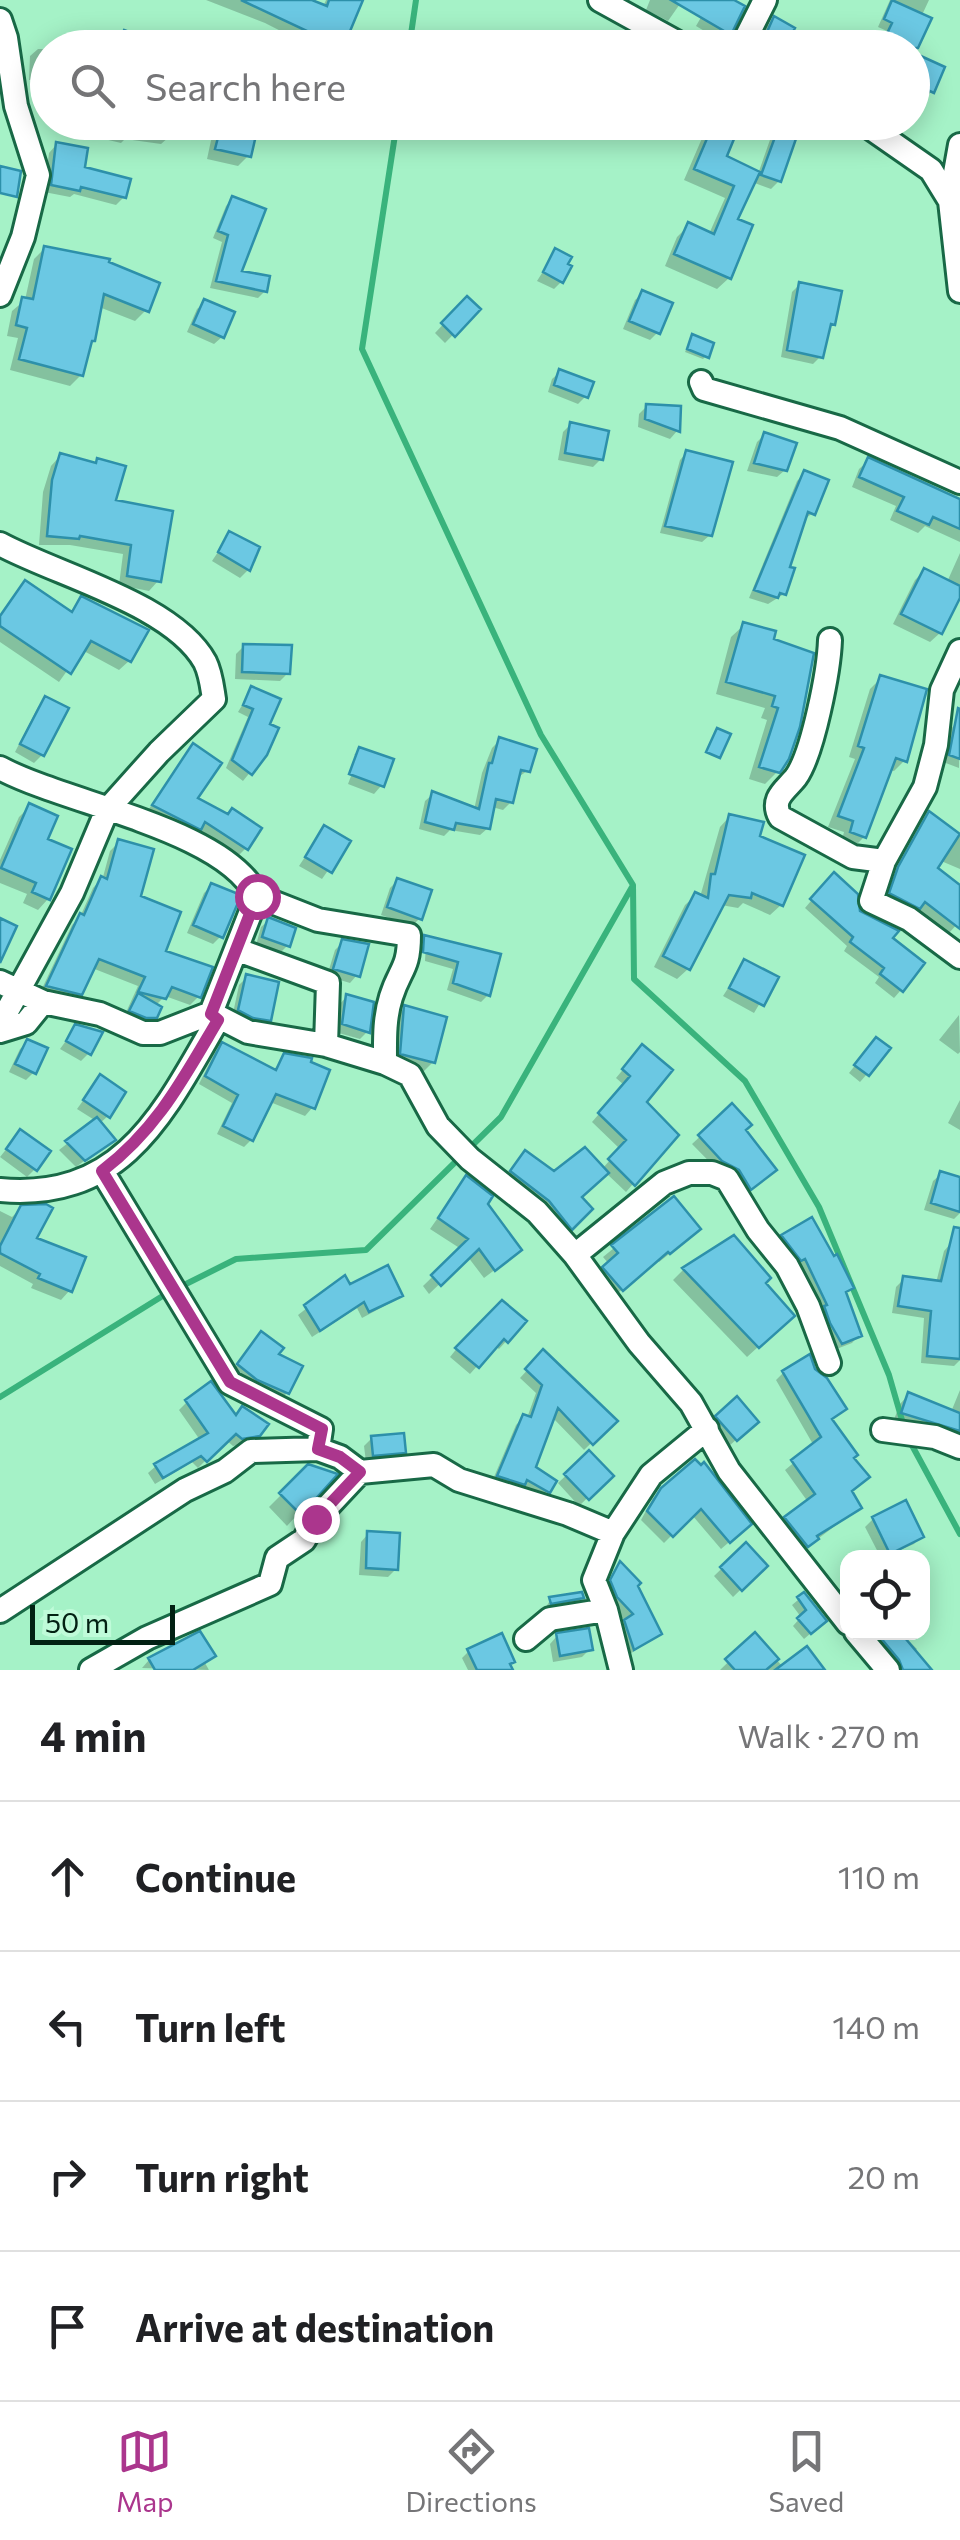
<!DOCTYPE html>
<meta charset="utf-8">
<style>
body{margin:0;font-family:Commissioner,sans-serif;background:#f6f6f6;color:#202124}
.controls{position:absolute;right:30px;bottom:30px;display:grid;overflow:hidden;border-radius:20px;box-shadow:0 5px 25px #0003}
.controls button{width:90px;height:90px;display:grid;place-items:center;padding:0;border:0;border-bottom:2px solid #e0e0e0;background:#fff;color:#202124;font:50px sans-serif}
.scale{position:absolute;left:30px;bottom:25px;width:145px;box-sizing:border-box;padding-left:10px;border:5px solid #022113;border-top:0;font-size:28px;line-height:35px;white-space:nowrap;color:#022113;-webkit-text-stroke:8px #bffbd9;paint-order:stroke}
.stop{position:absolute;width:30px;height:30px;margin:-22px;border:8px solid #ab368d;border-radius:50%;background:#fff}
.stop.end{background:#ab368d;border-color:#fff;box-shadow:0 2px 10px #0008}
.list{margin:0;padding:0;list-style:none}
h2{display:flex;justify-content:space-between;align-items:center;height:130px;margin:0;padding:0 40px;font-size:42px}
h2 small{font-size:32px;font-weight:400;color:#757577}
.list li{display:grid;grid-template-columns:65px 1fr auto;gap:30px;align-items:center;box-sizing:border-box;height:150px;padding:0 40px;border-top:2px solid #e0e0e0}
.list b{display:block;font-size:38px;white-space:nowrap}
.list em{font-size:32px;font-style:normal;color:#757577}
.icon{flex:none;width:55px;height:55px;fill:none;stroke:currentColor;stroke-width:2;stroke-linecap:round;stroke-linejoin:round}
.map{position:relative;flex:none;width:960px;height:1670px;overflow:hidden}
.search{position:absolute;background:#fff;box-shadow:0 5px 25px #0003;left:30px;right:30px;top:30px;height:110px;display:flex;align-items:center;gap:25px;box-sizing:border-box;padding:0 35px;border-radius:55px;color:#757577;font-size:38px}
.sheet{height:730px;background:#fff}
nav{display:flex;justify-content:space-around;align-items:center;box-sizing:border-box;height:140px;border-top:2px solid #e0e0e0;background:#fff;font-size:28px;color:#757577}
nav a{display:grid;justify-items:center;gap:5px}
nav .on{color:#ab368d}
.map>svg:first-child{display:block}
.shadow{fill:#0003}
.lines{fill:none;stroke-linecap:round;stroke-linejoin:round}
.stream{stroke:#39b37c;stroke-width:6}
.building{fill:#6bc8e3;stroke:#2d90aa;stroke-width:2.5}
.minor-casing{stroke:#186946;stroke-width:28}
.minor{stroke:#fff;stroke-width:22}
.route{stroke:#ab368d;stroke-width:12}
</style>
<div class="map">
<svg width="960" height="1670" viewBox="0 0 960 1670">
<rect width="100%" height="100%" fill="#a5f2c7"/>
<!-- shadow -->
<path class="shadow" d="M206,0H305L323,7L326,0H360L340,48H314L265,23Z
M650,0H680L682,1L668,21L646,10Z
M711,0H729L728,33L721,41L696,26Z
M890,0H929L922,15L929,19L912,52V48H878L887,31L878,27Z
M774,19L781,48H756L767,26Z
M192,35L221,45V48H182Z
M38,49H48V81L29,80L30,56Z
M912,55L932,91L924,99L912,94Z
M86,122H171L169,137L161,144L125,139L121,143L83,134Z
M215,122H256L248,156L238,166L207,159Z
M709,122H738L723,158L758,174L771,137L779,129V181L771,189L752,182L735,220L729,278L717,289L665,266L677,237L689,225L709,234L725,198L684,180Z
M56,145L82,168L124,197L116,205L74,194L70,197L44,192L49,153Z
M233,198L238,273L265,291L258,298L210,288L222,242L213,238L226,206Z
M45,248L146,310L135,321L99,307L81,375L70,386L10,370L18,338L7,336L12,311L25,300L34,259Z
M556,251L561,282L554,289L537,281Z
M800,284L833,324L827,330L821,356L813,364L781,357L792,292Z
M643,293L657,333L650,340L623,329L635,300Z
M467,299L478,309L445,343L435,333Z
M205,302L222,337L214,344L187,332L197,309Z
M690,341L706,356L703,359L685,352Z
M560,372L586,396L578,404L548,392L552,379Z
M647,406L679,408L677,431L670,439L638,427L639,414Z
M571,424L601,459L593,467L558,460L563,432Z
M765,434L785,470L777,477L747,471L757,442Z
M687,452L710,535L702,542L660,533L680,460Z
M60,456L94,465L98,461L113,502L158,581L149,591L119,585L123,554L70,545H39L43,492L51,466Z
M869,460L960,501V542L925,526L918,533L890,520L896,506L852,487L859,469Z
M805,473L813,513L803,520L787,568L784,594L768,604L749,598L797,481Z
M230,534L257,548L248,570L240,578L212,561Z
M960,553V591L940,633L930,642L893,624L915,580L924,571L947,582Z
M25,583L69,613L82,599L145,631L129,661L119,670L82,650L59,682L0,642V616Z
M744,625L771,640L811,655L778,771L765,784L749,779L767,720L761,718L765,708L716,694L731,637Z
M244,646L288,673L280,681L235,679L236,654Z
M881,678L905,760L894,771L889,770L864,837L853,848L841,843L844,832L828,827L855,759L849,757L870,689Z
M252,689L267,726L265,754L243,781L226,768L248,717L238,712Z
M46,699L65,710L42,755L34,763L15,752L38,707Z
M956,723L960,724L959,768L943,762L949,731Z
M500,740L527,771L517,778L511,802L503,810L492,807L488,828L480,835L450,830L444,836L419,829L425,801L433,794L474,810L482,773L492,748Z
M193,746L194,799L227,817L246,848L238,856L198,830L191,836L146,813Z
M360,750L381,786L374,794L348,784L359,755H354Z
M30,806L48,899L38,910L23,903L27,894L0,883V860L19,817Z
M929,815L960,837V869L908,847Z
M730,816L758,837L781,905L770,915L743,903L738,908L721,905L688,969L677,979L654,967L685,905L696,895L700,897L720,827Z
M324,828L348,842L322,879L299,866Z
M119,842L163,952L199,996L190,1005L165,996L155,1006V1017L147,1025L123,1019L138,986L92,968L79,993L71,1002L39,995L72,925L80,917L93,888L103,877L110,851Z
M909,850L960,888V921L949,933L916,909L911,915L883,901L902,858Z
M398,880L420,918L412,926L381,915L390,888Z
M826,883L890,938L901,990L894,998L875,983L879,977L844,951L847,946L805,908Z
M211,886L221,936L213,944L187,933L204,893Z
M269,920L288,945L280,953L256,945L261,927Z
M425,938L498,956L488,995L481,1002L447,990L453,969L425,961L426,943H421L420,960L417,959L418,945Z
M343,942L357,975L350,983L327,976L335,950Z
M745,962L775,978L754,1013L723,996Z
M247,977L269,1019L261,1027L232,1018L239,985Z
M346,997L368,1031L360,1039L335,1032L339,1005Z
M405,1008L433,1062L421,1074L389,1065L393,1020Z
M959,1015L960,1052L958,1054L939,1040Z
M76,1027L89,1053L81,1061L60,1049Z
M28,1042L34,1072L26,1080L9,1072L20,1049Z
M223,1045L273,1071L285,1056L312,1108L305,1116L270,1102L251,1140L244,1147L217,1134L232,1103L199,1084L215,1052Z
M869,1048L867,1074L860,1082L849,1073Z
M635,1055L643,1102L675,1135L626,1192L606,1173L579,1197L589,1209L563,1235L504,1180L518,1161L554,1174L602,1169L620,1149L592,1122L624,1085L616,1078Z
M100,1077L108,1116L99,1124L112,1140L76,1167L59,1150L96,1121L77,1109Z
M960,1100V1130L948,1123Z
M732,1107L766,1177L742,1195L692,1144Z
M20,1132L35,1169L27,1177L0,1157Z
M941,1174L960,1179V1213L954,1219L924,1210L933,1181Z
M466,1178L485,1204L509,1259L484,1278L468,1257L429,1294L423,1286L461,1249L430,1229Z
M674,1199L688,1239L659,1262L657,1259L611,1299L594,1279L609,1264L603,1257Z
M22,1207L33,1239L70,1290L61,1300L31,1288L33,1284L0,1266V1211L12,1217Z
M783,1237L851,1288L844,1294L859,1335L852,1343L834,1350L775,1244Z
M734,1239L762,1283L781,1326L747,1357L673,1280L683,1270Z
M951,1243L960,1245V1360L954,1366L921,1363L924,1318L892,1313L896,1287L904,1279L936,1283L944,1251Z
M344,1279L349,1287L400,1295L392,1302L362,1318L357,1308L312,1337L298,1315Z
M524,1322L499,1349L495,1346L470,1374L450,1357L466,1337Z
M254,1342L275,1355L287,1393L279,1401L231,1373Z
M543,1353L614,1421L584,1450L552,1417L533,1468L548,1491L540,1498L491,1484L516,1425L524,1417L527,1418L536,1393L520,1378Z
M783,1373L830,1420L849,1492L859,1508L799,1553L778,1526L808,1502L785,1470L814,1446L776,1380Z
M960,1390V1444L893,1422L900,1404L909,1394L951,1412Z
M737,1400L748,1429L728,1447L710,1425Z
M187,1402L234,1418L259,1434L250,1443L233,1446L226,1440L198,1468L192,1462L155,1484L148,1473L156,1466L200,1440L179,1410Z
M372,1438L403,1452L396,1459L366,1462L364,1446Z
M589,1454L610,1476L579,1506L558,1483Z
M695,1462L741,1532L721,1549L692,1515L664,1543L641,1520L653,1498Z
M309,1467L333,1475L287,1526L269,1507Z
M873,1519L921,1536L914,1544L881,1558L865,1527Z
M368,1534L396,1569L388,1577L359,1575L361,1542Z
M746,1545L765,1566L733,1597L714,1576Z
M620,1564L659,1634L627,1656L618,1630L626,1622L610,1605L604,1589Z
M804,1595L818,1627L804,1639L793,1626L801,1617L792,1605Z
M581,1598L574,1605L544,1610L551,1599Z
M863,1632H897L907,1645L910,1642L917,1649L913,1652L928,1670H893Z
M557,1636L590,1649L582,1657L553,1662L550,1644Z
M755,1636L783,1667L822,1670H720Z
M469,1651L508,1665L510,1670H468L462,1658Z
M212,1655L205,1663L209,1670L142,1668L149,1660Z"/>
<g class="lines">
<!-- stream -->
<path class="stream" d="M409,48L416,0
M397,122L362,349L541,735L633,885L634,979L745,1081L819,1207L889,1375L904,1427
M180,1287L236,1259L366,1250L501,1117L632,887
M0,1397L169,1292
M908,1438L960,1534"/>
</g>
<!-- building -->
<path class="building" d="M241,0H312L327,6L329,0H363L343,48Z
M671,0H734L745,6L731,35Z
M892,0L932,18L918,48H880L892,23L884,19Z
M774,16L795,28L784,48H760Z
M124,30L166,46V48H117Z
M912,52L945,67L934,93L912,83Z
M222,122H259L251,157L215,149Z
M714,122H741L727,156L760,172L738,219L753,225L731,279L674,254L688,222L714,234L734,186L694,169Z
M779,126L798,133L781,182L761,175Z
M56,142L88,148L85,167L131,179L126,198L81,187L80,191L51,185Z
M0,166L21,171L17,197L0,193Z
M232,196L266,209L242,271L270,276L267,292L216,281L228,235L218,231Z
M44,246L110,259L109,262L160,283L149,312L104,294L95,341H92L83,376L19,359L27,328L16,325L22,297L33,299Z
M555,248L572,257L568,264L572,266L563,283L543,272Z
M799,282L842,291L835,325L831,324L823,358L787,350Z
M642,290L673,303L660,334L629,321Z
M467,296L481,309L455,337L441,323Z
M204,299L235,312L224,338L193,324Z
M692,334L714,343L709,358L687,349Z
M559,369L594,382L588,398L554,385Z
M646,404L681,406L680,432L645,419Z
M570,422L609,431L603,460L565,453Z
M764,432L797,443L787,471L754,463Z
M686,450L733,462L712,536L665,526Z
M60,453L96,463L97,458L126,466L116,500L173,511L161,582L127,576L131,545L80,536L79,539L47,536L52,480Z
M868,457L960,499V529L933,517L929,525L897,511L904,497L859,477Z
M804,470L829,480L815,515L808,512L790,567L795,568L786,595L780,593L778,598L754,590Z
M229,531L260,547L250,571L218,552Z
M924,568L960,586V598L942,634L901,614Z
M25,580L72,612L81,596L149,630L131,662L91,641L71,674L0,626V616Z
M743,622L776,631L774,639L814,653L800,727L789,759L780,773L759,767L778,708L772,706L775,696L726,682Z
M243,644L292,645L290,674L242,672Z
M880,675L927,689L907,762L896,758L866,838L850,832L853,821L838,816L864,748L858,746Z
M251,686L281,699L270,724L279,728L267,755L252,775L232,760L253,709L243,705Z
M45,696L69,708L44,756L20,744Z
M958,708L960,709V759L949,755Z
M717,728L731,734L720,758L706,752Z
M499,737L537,749L530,772L521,770L513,803L496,799L490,829L456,823L454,830L425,822L432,791L479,809L489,763H492Z
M193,743L222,763L198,798L228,814L232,808L262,828L248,850L205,822L201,830L152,805Z
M359,747L394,759L384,787L349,774Z
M29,803L58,816L48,839L72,849L50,900L32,892L36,883L1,868Z
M929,811L960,834L938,868L960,885V929L925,902L920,909L889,893L898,867Z
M729,814L764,822L760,836L805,855L783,906L752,893L751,898L729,895L690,970L663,956L695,892L708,898L711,874H715Z
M324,825L351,841L332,873L305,857Z
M118,839L154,849L141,896L181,912L166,951L213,967L201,998L172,987L166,999L138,992L145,977L99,959L82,995L46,986L80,913L84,915L101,876L107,879Z
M834,872L858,894L860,911L899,931L893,938L925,963L903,992L880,974L884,968L850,942L853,937L810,899Z
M397,878L432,890L422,920L387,907Z
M211,883L236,893L240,898L223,938L193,925Z
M268,917L296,928L290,947L262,937Z
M0,918L17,926L0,963Z
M424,935L501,954L490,996L453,983L458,962L423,952Z
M342,939L369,944L360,977L333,969Z
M744,959L779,977L764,1006L729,988Z
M246,974L279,982L271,1021L253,1018L238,1010Z
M138,993L162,1007L157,1018H146L129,1011Z
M346,994L374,1002L370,1033L342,1024Z
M404,1005L447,1017L435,1063L400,1054Z
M75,1024L103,1032L91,1055L66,1041Z
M876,1037L891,1048L869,1076L854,1065Z
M27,1039L48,1048L36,1074L15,1064Z
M222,1042L276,1070L284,1053L312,1058L311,1062L330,1070L315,1109L276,1094L253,1141L223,1126L238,1095L205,1076Z
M642,1044L673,1070L647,1102L679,1135L635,1186L608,1159L626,1140L598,1113L630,1076L622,1069Z
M100,1074L126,1092L110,1118L83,1100Z
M732,1103L752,1125L746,1130L777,1170L751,1190L739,1170L722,1161L698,1135Z
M97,1117L116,1140L85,1161L65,1141Z
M20,1129L51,1151L37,1171L6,1149Z
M585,1147L609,1173L582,1197L593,1209L572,1230L549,1201L510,1171L525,1150L554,1171Z
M940,1171L960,1177V1212L931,1203Z
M466,1175L493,1196L488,1204L522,1250L495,1271L479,1249L441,1286L431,1275L468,1239L438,1218Z
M674,1196L701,1229L670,1254L668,1252L623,1291L602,1267L618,1253L611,1245Z
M46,1204L53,1208L37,1238L86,1257L72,1292L38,1278L40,1274L0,1253V1246L21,1205Z
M812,1217L834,1256L837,1254L854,1288L846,1292L862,1336L842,1344L830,1323L824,1306L827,1305L805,1259L801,1261L781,1235Z
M954,1227L960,1228V1359L927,1356L931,1311L898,1306L903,1276L941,1281Z
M734,1235L771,1278L766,1283L795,1316L759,1348L682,1268Z
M388,1265L403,1296L369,1312L364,1302L320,1331L304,1305L345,1275L350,1284Z
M502,1300L527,1321L508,1343L504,1339L479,1368L455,1348Z
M261,1331L284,1348L279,1354L303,1366L289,1394L257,1380L237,1364Z
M543,1349L618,1421L593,1445L558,1408L536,1467L557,1481L550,1493L527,1480L525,1485L497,1476L523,1414L531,1417L542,1385L525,1369Z
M810,1354L815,1369L827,1378L847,1409L832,1419L858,1455L854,1458L870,1477L852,1491L862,1508L817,1536L819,1539L808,1547L784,1517L815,1494L791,1460L821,1437L782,1371Z
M211,1381L236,1415L242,1406L269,1424L260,1436L242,1439L236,1434L207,1462L201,1456L163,1478L154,1464L208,1433L185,1400Z
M908,1392L960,1413V1431L901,1413Z
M737,1396L759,1422L737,1441L715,1416Z
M404,1433L406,1453L373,1456L371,1436Z
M589,1450L614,1476L589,1500L564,1474Z
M695,1459L701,1465L704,1462L752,1524L730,1543L701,1509L673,1537L647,1511L661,1488Z
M308,1464L338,1474L301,1515L279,1493Z
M906,1500L924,1537L890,1554L872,1517Z
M367,1531L400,1533L398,1570L366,1568Z
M746,1542L768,1566L742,1591L720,1567Z
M620,1561L641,1583L638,1586L662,1634L634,1650L624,1620L633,1614L617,1597L610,1580Z
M582,1592L584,1598L551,1604L549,1597Z
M804,1592L827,1621L811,1634L797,1618L806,1610L797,1597Z
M589,1628L593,1650L560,1656L556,1633Z
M200,1631L216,1656L193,1670H155L148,1658Z
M755,1632L779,1659L766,1670H735L725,1659Z
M885,1632H900L932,1670H903L899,1660L880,1637Z
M502,1633L515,1662L510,1664L513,1670H477L467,1649Z
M807,1646L825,1670H775Z"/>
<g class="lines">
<defs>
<path id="minor" d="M600,0L687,48
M0,20L6,38L16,106L38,175L23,237L0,295
M741,48L765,0
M862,122L931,170L950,201L960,291
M950,201L960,145
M701,382L704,389L840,428L960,482
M0,544C57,575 173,604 205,662C211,674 212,687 214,699L159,752L107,810L72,893L0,1024
M830,640C829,670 813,753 796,777C786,790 770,798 780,817L853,857L884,861L871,901L909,919L960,957
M0,768C67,804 225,829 257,896L211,1013L248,1032L326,1045L385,1063L410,1075L438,1126L470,1159L537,1212L575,1255L639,1343L691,1403L729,1471L848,1623
M884,861L925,787L936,745L942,690L960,651
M257,896L318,920L409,935C409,970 400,968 391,997C384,1019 385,1041 385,1063
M238,950L328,983L326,1045
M0,982L43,1002L100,1014L143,1033H160L211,1013
M0,1031L26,1023L43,1002
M102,1171L230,1383L321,1429L318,1449
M0,1190C124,1201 164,1112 218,1019
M575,1255L664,1183L689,1173H712L727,1179L758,1230L787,1266L808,1306L829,1363
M883,1430L935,1437L960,1447
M0,1611L185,1490L225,1471L251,1451L318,1449L340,1457L360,1472L434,1465L459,1480L568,1514L613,1533
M856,1632L888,1670
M526,1639L550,1619L606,1610
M91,1670L147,1638L270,1584L277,1558L304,1540L316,1519L360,1472
M621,1670L606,1610L594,1580L613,1533L651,1475L707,1429"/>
</defs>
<!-- minor casing -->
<use href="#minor" class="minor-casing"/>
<!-- minor -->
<use href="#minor" class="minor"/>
</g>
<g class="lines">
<!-- route -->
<path class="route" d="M257,896L211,1014L218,1020C183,1079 158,1128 102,1171L230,1382L322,1429L318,1449L340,1457L360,1472L316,1519"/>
</g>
</svg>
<div class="controls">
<button><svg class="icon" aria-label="locate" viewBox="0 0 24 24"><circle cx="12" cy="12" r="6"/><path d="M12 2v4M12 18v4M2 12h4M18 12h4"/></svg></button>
</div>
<div class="scale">50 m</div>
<div class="stop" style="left:257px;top:896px"></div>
<div class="stop end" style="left:316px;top:1519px"></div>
<div class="search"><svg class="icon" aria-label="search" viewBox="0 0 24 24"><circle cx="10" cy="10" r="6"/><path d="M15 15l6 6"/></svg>Search here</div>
</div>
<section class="sheet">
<h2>4 min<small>Walk · 270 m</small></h2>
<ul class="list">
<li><svg class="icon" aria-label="ahead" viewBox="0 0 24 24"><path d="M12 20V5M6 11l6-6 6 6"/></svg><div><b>Continue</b></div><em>110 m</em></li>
<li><svg class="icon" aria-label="left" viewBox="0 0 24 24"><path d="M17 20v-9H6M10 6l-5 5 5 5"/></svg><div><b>Turn left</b></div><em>140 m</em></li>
<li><svg class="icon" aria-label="right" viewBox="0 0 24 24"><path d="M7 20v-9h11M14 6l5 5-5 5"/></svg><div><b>Turn right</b></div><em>20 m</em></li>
<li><svg class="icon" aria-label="arrive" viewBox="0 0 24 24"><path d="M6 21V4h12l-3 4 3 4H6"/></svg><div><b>Arrive at destination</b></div></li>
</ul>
</section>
<nav>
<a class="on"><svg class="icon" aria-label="map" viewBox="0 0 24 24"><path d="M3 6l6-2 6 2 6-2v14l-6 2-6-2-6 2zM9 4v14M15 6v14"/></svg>Map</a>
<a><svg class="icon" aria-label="directions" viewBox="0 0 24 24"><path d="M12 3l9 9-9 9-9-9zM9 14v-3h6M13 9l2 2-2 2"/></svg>Directions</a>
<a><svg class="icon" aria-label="saved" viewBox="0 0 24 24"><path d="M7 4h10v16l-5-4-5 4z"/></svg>Saved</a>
</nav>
